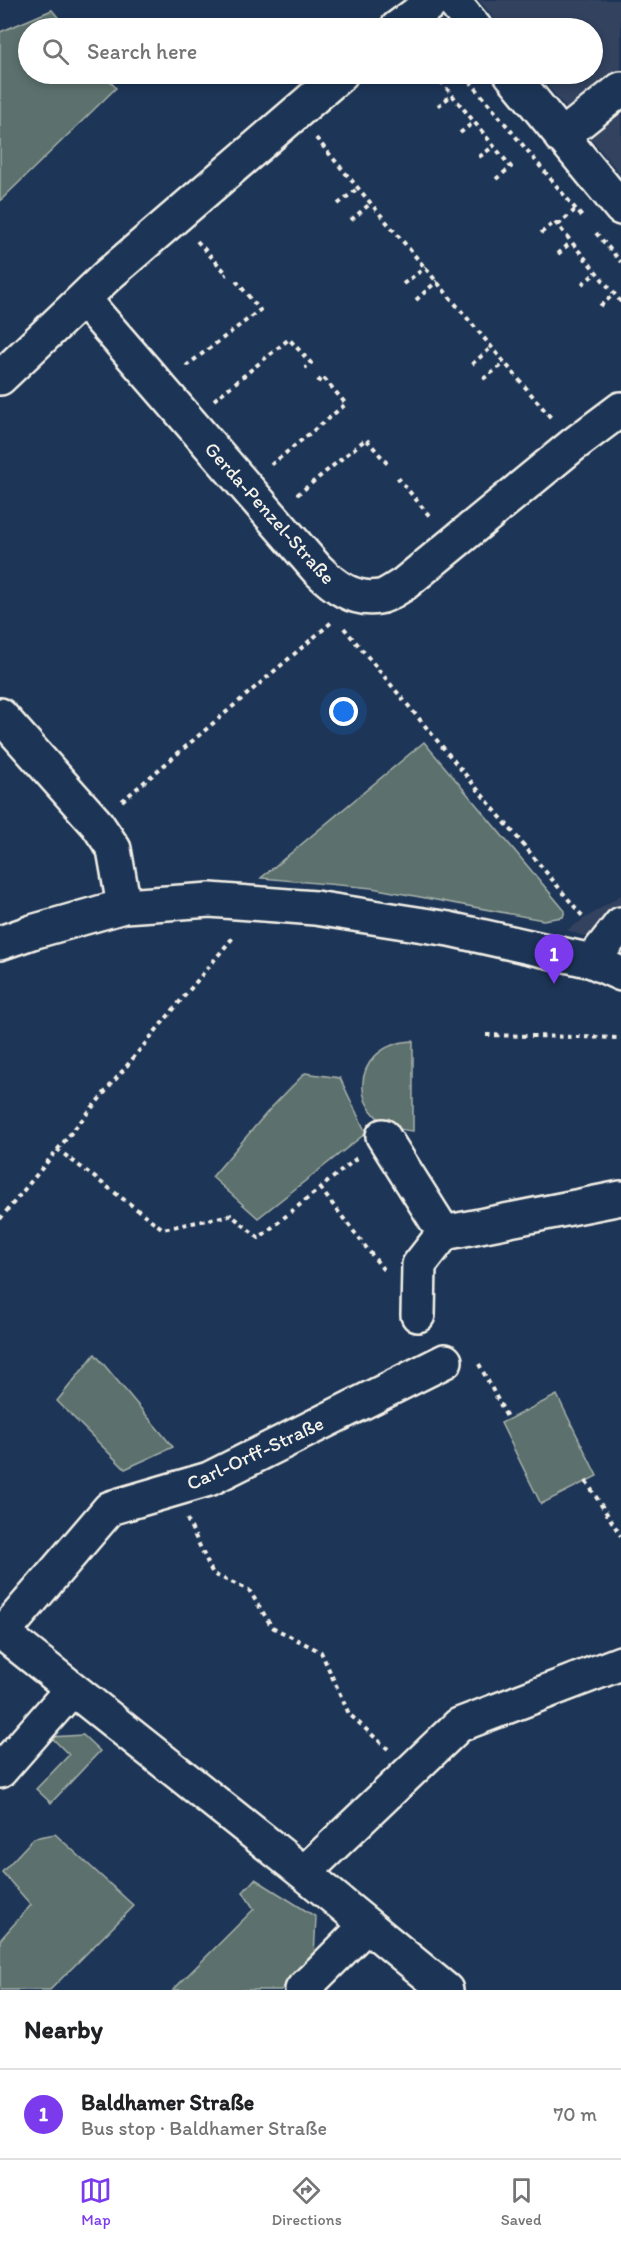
<!DOCTYPE html>
<meta charset="utf-8">
<style>
body{margin:0;font-family:Itim,sans-serif;background:#f2f2f2;color:#202124}
.you{position:absolute;left:344px;top:712px;width:21px;height:21px;margin:-15px;border:4px solid #fff;border-radius:50%;background:#1a73e8;box-shadow:0 0 0 9px #1a73e833}
.badge{display:grid;place-items:center;width:39px;height:39px;border-radius:50%;background:#7c3aed;color:#fff;font-size:20px;font-weight:700}
.pin{position:absolute;translate:-50% -50px;filter:drop-shadow(0 2px 3px #0008)}
.pin::after{content:'';position:absolute;top:32px;width:21px;height:18px;background:inherit;clip-path:polygon(0 0,100% 0,50% 100%)}
.list{margin:0;padding:0;list-style:none}
h2{display:flex;justify-content:space-between;align-items:center;height:78px;margin:0;padding:0 24px;font-size:26px}
h2 small{font-size:20px;font-weight:400;color:#757577}
.list li{display:grid;grid-template-columns:39px 1fr auto;gap:18px;align-items:center;box-sizing:border-box;height:90px;padding:0 24px;border-top:2px solid #e0e0e0}
.list b{display:block;font-size:22px;white-space:nowrap}
.list p{margin:0;font-size:20px;white-space:nowrap;color:#757577}
.list em{font-size:20px;font-style:normal;color:#757577}
.icon{flex:none;width:33px;height:33px;fill:none;stroke:currentColor;stroke-width:2;stroke-linecap:round;stroke-linejoin:round}
.map{position:relative;flex:none;width:621px;height:1990px;overflow:hidden}
.search{position:absolute;background:#fff;box-shadow:0 3px 9px #0003;left:18px;right:18px;top:18px;height:66px;display:flex;align-items:center;gap:15px;box-sizing:border-box;padding:0 21px;border-radius:33px;color:#757577;font-size:22px}
.sheet{height:168px;background:#fff}
nav{display:flex;justify-content:space-around;align-items:center;box-sizing:border-box;height:84px;border-top:2px solid #e0e0e0;background:#fff;font-size:16px;color:#757577}
nav a{display:grid;justify-items:center;gap:3px}
nav .on{color:#7c3aed}
.map>svg:first-child{display:block}
.built{fill:#33425f}
.green{fill:#5c716d;stroke:#a8b1aa;stroke-width:1.5}
.lines{fill:none;stroke-linecap:round;stroke-linejoin:round}
.minor-casing{stroke:#f4f1e8;stroke-width:38}
.path{stroke:#f4f1e8;stroke-width:4;stroke-dasharray:4.5 4.5;stroke-linecap:butt}
.minor{stroke:#1d3557;stroke-width:33}
.labels{text-anchor:middle;dominant-baseline:central;stroke-width:4.5;stroke-linejoin:round;paint-order:stroke}
.street-label{font-size:20px;fill:#f4f1e8;stroke:#1d3557}
</style>
<div class="map">
<svg width="621" height="1990" viewBox="0 0 621 1990">
<rect width="100%" height="100%" fill="#1d3557"/>
<filter id="ink" filterUnits="userSpaceOnUse"><feTurbulence type="fractalNoise" baseFrequency=".0167" numOctaves="2"/><feDisplacementMap in="SourceGraphic" scale="12" xChannelSelector="R" yChannelSelector="G"/><feConvolveMatrix kernelMatrix="1 2 1 2 8 2 1 2 1" color-interpolation-filters="sRGB"/></filter>
<g filter="url(#ink)">
<!-- built -->
<path class="built" d="M479,0H621V175L538,74H592V28H502Z
M621,895V950L567,930Z"/>
<!-- green -->
<path class="green" d="M52,10L67,28H28V74H104L116,88L0,201V32Z
M424,742L565,911L563,917L543,920L372,888L261,878Z
M413,1041V1131C345,1126 347,1044 413,1041Z
M305,1073L340,1078L366,1133L258,1218L212,1177L270,1109Z
M95,1354L173,1447L125,1469L57,1401Z
M557,1395L597,1476L541,1504L501,1423Z
M83,1735L100,1751L51,1803L36,1789L69,1755L51,1737Z
M55,1834L134,1906L50,1990H0V1940L31,1905L2,1872L34,1838Z
M255,1879L316,1917L314,1957L281,1990H173L254,1909L243,1892Z"/>
<g class="lines">
<defs>
<path id="minor" d="M452,0L475,28
M397,28L435,0
M341,74L108,275L84,298L97,315L317,569C334,586 353,601 379,597C387,596 397,588 404,584L573,445L621,409
M511,74L621,208
M561,137L621,89
M0,378L84,298
M0,715L97,824L114,849L124,906
M0,943L32,932L124,906L210,900L315,908L449,929L592,961L621,974
M592,961L621,924
M383,1136L444,1233
M418,1315L419,1265L444,1233L621,1198
M0,1631L304,1873L446,1990
M3,1633L110,1508L209,1479L445,1361
M0,1771L72,1689
M304,1873L459,1725L621,1663
M302,1990L367,1925"/>
</defs>
<!-- minor casing -->
<use href="#minor" class="minor-casing"/>
<!-- path -->
<path class="path" d="M435,74L511,167L496,179
M464,74L583,218
M438,106L452,95
M460,133L474,122
M316,138L552,419
M479,157L494,146
M338,204L358,188
M351,220L371,203
M558,225L575,210
M541,233L555,222L621,302
M596,233L621,262
M197,241L227,274L225,275
M558,254L571,242
M403,284L426,267
M582,284L597,272
M416,300L437,281
M600,306L614,294
M472,364L492,347
M186,366L260,310L237,282L233,286
M483,379L505,363
M214,400L289,339L311,363L305,368
M271,465L346,404L323,377L317,383
M397,480L399,479L432,519
M297,495L366,439L386,462L384,464
M344,628L584,918
M122,801L333,621
M486,1035L621,1038
M57,1149L163,1229L231,1215L259,1238L357,1158
M320,1188L386,1273
M0,1219L235,935
M479,1364L508,1419
M586,1481L621,1536
M187,1519L213,1574L249,1590L272,1627L321,1652L349,1714L388,1749"/>
<!-- minor -->
<use href="#minor" class="minor"/>
</g>
</g>
<g class="labels">
<!-- street labels -->
<g class="street-label">
<text transform="translate(270 513) rotate(48)">Gerda-Penzel-Straße</text>
<text transform="translate(255 1453) rotate(-25)">Carl-Orff-Straße</text>
</g>
</g>
</svg>
<div class="you"></div>
<div class="pin badge" style="left:554px;top:984px">1</div>
<div class="search"><svg class="icon" aria-label="search" viewBox="0 0 24 24"><circle cx="10" cy="10" r="6"/><path d="M15 15l6 6"/></svg>Search here</div>
</div>
<section class="sheet">
<h2>Nearby<small></small></h2>
<ul class="list">
<li><span class="badge">1</span><div><b>Baldhamer Straße</b><p>Bus stop · Baldhamer Straße</p></div><em>70 m</em></li>
</ul>
</section>
<nav>
<a class="on"><svg class="icon" aria-label="map" viewBox="0 0 24 24"><path d="M3 6l6-2 6 2 6-2v14l-6 2-6-2-6 2zM9 4v14M15 6v14"/></svg>Map</a>
<a><svg class="icon" aria-label="directions" viewBox="0 0 24 24"><path d="M12 3l9 9-9 9-9-9zM9 14v-3h6M13 9l2 2-2 2"/></svg>Directions</a>
<a><svg class="icon" aria-label="saved" viewBox="0 0 24 24"><path d="M7 4h10v16l-5-4-5 4z"/></svg>Saved</a>
</nav>
